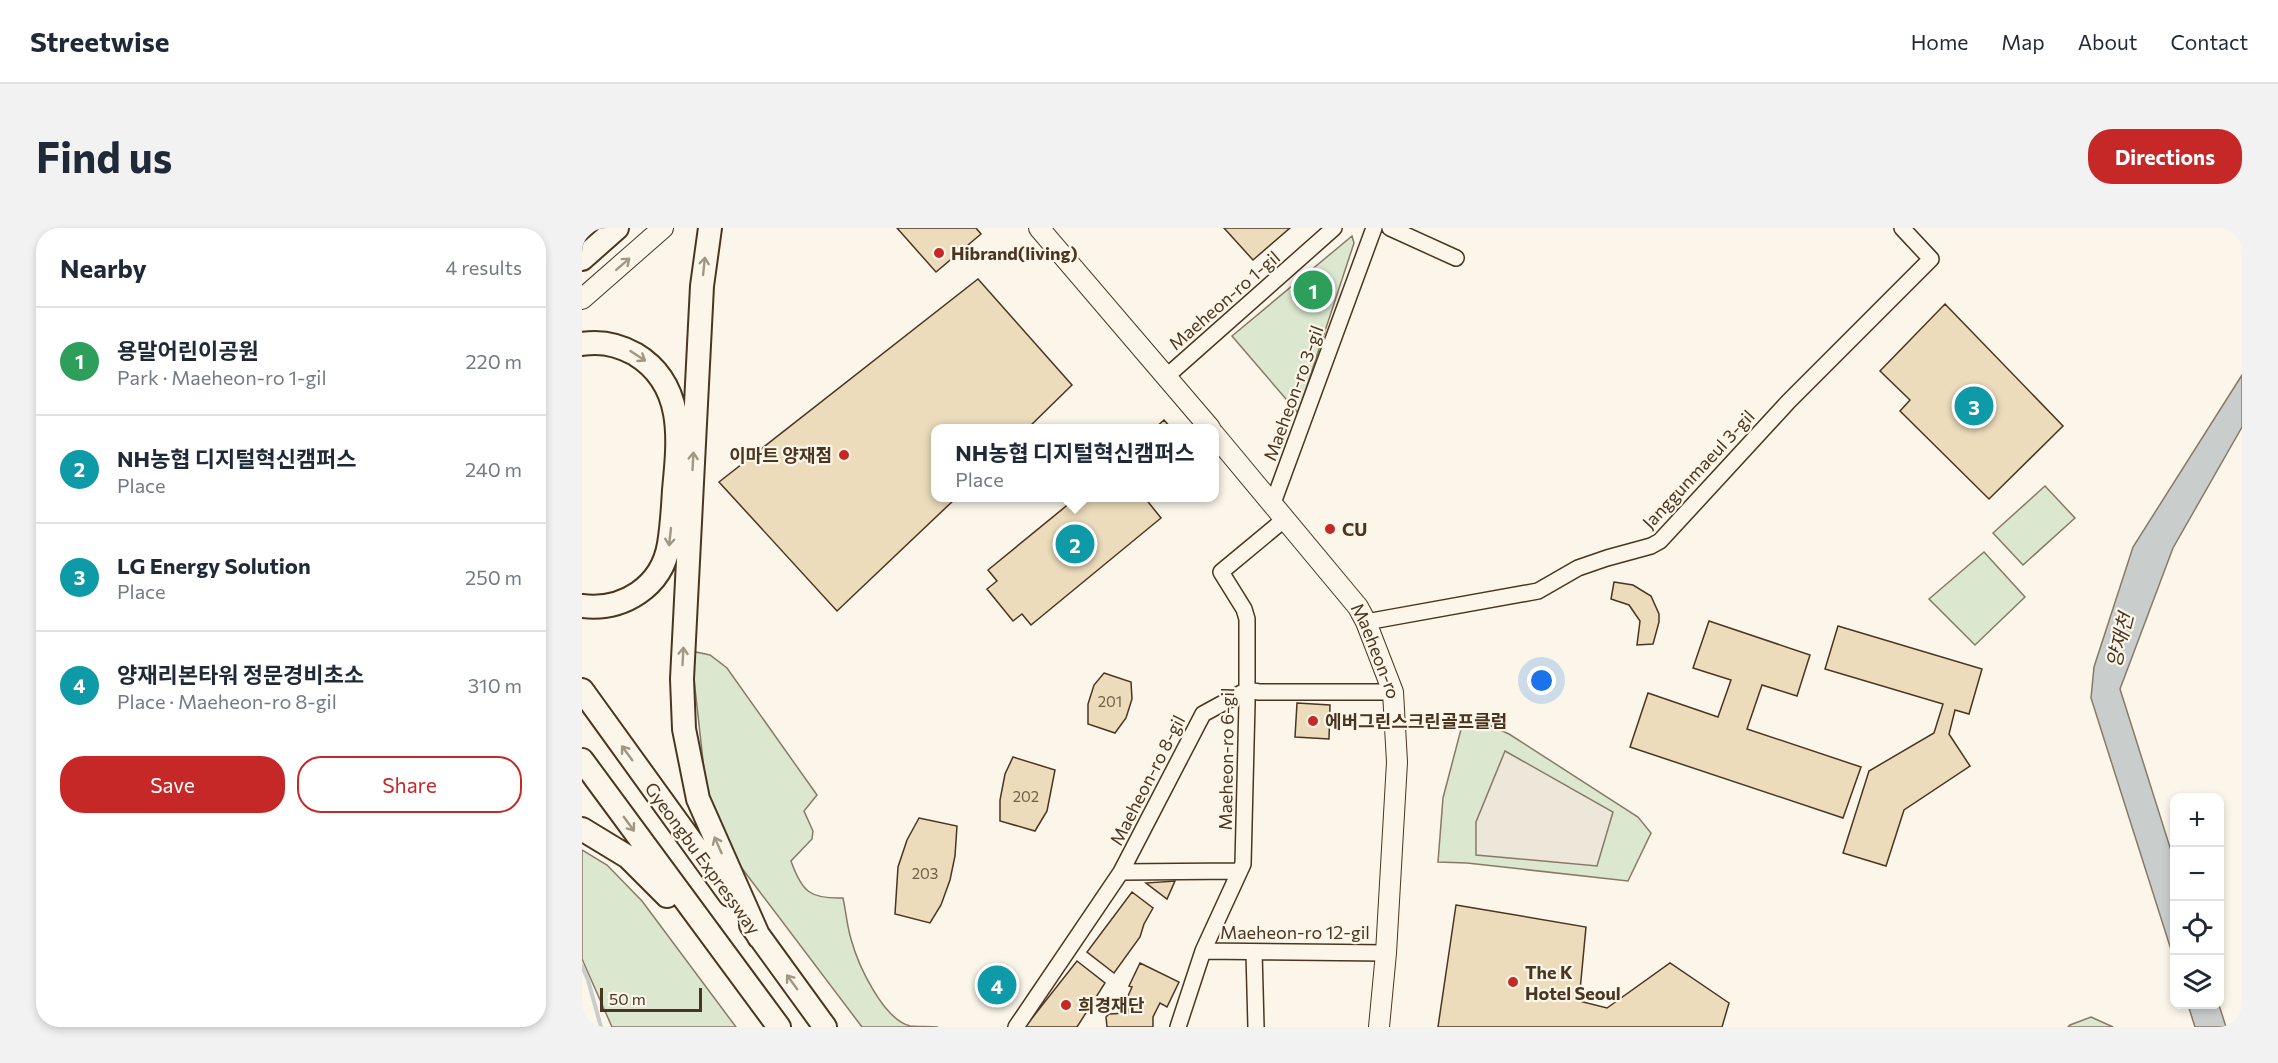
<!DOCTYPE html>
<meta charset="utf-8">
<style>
body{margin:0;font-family:Commissioner,"Noto Sans KR",sans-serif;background:#f2f2f3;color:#1f2937}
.controls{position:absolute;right:18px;bottom:18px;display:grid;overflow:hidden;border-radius:12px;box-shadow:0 3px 9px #0003}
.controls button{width:54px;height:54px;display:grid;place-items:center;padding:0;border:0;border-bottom:2px solid #e0e1e3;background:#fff;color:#1f2937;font:30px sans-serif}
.scale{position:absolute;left:18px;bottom:15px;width:102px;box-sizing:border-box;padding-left:6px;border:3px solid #4a3520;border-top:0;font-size:16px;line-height:21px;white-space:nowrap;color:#4a3520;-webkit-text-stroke:4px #fbf6e9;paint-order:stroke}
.you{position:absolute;left:960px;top:453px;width:21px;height:21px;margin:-15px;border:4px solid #fff;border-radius:50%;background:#1a73e8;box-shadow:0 0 0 9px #1a73e833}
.badge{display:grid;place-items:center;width:39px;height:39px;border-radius:50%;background:#c62828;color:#fff;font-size:20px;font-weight:700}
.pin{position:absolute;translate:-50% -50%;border:3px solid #fff;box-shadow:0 2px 6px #0006}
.popup{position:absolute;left:349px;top:196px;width:288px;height:78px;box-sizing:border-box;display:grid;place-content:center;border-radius:12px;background:#fff;filter:drop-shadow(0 2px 4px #0005);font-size:20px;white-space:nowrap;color:#747a83}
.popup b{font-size:22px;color:#1f2937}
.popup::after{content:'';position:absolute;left:50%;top:100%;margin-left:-12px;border:12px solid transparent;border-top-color:#fff}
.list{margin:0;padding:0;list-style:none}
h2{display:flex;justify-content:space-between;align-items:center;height:78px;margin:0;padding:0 24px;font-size:26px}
h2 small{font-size:20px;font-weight:400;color:#747a83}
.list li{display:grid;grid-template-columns:39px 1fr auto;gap:18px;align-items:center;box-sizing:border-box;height:108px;padding:0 24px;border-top:2px solid #e0e1e3}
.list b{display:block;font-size:22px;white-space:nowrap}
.list p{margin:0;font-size:20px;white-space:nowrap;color:#747a83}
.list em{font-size:20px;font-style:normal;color:#747a83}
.actions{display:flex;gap:12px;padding:18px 24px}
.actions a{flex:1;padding:14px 0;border:2px solid #c62828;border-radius:24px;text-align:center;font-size:21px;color:#c62828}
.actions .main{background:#c62828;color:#fff}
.icon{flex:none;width:33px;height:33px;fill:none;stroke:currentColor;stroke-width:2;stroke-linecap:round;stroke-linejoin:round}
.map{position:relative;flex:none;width:1660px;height:799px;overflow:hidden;border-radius:24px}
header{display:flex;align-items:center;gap:36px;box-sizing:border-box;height:84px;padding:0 30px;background:#fff;border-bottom:2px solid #e0e1e3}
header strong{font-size:28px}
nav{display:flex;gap:33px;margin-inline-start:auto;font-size:21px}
.intro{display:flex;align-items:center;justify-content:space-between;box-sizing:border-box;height:144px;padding:0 36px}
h1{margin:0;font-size:42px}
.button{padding:15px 27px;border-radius:24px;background:#c62828;color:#fff;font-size:21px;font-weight:700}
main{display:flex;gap:36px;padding:0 36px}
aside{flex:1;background:#fff;border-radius:24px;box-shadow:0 3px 9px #0003}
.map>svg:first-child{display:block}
.green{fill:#dce7d0;stroke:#887966;stroke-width:1.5}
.parking{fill:#ede7d9;stroke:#887966;stroke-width:1.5}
.water{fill:#c9cecd;stroke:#887966;stroke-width:1.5}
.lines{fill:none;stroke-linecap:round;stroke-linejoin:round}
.stream{stroke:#c9cecd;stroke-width:4}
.building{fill:#ecdcbc;stroke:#4a3520;stroke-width:1.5}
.minor-casing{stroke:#4a3520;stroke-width:18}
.major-casing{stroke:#4a3520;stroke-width:22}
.highway-casing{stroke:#4a3520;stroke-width:26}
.minor{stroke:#fbf6e9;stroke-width:15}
.major{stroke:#fbf6e9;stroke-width:20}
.highway{stroke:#fbf6e9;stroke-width:22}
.oneway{stroke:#a29684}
.poi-dot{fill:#c62828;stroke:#fbf6e9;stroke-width:2}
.labels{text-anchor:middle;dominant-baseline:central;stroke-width:4.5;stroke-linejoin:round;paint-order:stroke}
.number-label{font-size:15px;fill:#725f47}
.poi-label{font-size:18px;font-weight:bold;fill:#4a3520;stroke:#fbf6e9;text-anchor:start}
.street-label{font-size:18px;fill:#4a3520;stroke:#fbf6e9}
.water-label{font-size:20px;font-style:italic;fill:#4a3520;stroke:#fbf6e9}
</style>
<header>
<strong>Streetwise</strong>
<nav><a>Home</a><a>Map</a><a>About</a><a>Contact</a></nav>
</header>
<div class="intro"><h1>Find us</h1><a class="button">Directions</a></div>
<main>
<aside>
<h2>Nearby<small>4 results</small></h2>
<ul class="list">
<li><span class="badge" style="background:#2e9e5b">1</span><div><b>용말어린이공원</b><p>Park · Maeheon-ro 1-gil</p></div><em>220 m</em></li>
<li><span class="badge" style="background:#0f9aa8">2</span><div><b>NH농협 디지털혁신캠퍼스</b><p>Place</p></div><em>240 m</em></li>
<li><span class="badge" style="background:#0f9aa8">3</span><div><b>LG Energy Solution</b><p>Place</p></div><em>250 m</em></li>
<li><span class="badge" style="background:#0f9aa8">4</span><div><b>양재리본타워 정문경비초소</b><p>Place · Maeheon-ro 8-gil</p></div><em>310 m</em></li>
</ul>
<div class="actions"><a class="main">Save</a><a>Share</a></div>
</aside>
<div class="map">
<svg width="1660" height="799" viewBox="0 0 1660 799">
<rect width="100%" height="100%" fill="#fbf6e9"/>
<!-- green -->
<path class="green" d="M770,8L772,15L716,185L650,108Z
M1463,258L1493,290L1441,337L1411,305Z
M1402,324L1443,369L1393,417L1347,371Z
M114,424L128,427L145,440L235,567L222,583L231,603L230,611L209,633C220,664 228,671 261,670C264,684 265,698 269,711C276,737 301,791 328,798C336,799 348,798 356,799H280L159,639L126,578L110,433Z
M883,486L927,506L1056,589L1069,605L1046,653L885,635L856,634L861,570Z
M0,622L25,637L60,673L154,799H30L0,731Z
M1509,789L1531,799H1486L1488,797Z"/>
<!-- parking -->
<path class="parking" d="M923,523L1031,584L1015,638L894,627V594Z"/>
<!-- water -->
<path class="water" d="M1660,147V199L1591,320L1538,461L1592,632V731L1509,470L1512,439L1551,319Z
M1606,777H1637L1644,799H1613Z"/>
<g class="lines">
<!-- stream -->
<path class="stream" d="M0,738L6,752L19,799"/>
</g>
<!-- building -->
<path class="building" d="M315,0H394L399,6L354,44Z
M642,0H708L671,32Z
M396,51L490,157L446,200H354V270H374L255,383L137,254Z
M1363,76L1481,198L1407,271L1318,183L1328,172L1298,143Z
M582,192L589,200H573Z
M494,270H563L579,290L449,397L440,386L431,393L405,361L415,353L406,342Z
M1032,354L1051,357L1069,368L1077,386V394L1071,416L1055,417L1058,393L1047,377L1029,371Z
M1127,393L1228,427L1215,468L1180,457L1165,501L1279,539L1261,590L1048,519L1066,465L1136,489L1149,452L1111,440Z
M1256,398L1400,441L1387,486L1373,482L1367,506L1388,538L1322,582L1304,638L1261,625L1287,543L1352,505L1361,476L1243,441Z
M522,445L549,454L550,471L544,490L533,505L506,496V476L512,457Z
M715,475L748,477L747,511L713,509Z
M431,529L473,542L465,583L453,603L418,593V572L423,546Z
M337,590L375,598L373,628L368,652L359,677L348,695L313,686L316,639L325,612Z
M593,653L585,671L564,655Z
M550,664L571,680L562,696L558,709L532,745L505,724Z
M874,677L1004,699L997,773L1025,780L1088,735L1147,775L1140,799H856Z
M495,733L523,755L495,799H443Z
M558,735L597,754L585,779L578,775L571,789V799H525L524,789L527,786L546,785L547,780L542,777L550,759L547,758Z
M419,747L426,756L412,767L405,758Z"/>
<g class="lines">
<defs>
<path id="minor" d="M808,0L874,30
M585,148L752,0
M691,275L792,0
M784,394L956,363L996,340L1025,330L1069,318L1078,313L1207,173L1349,31L1320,0
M539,644L657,643
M621,723L804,725
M672,724L674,799
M434,799L539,644L621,486L665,462L677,464H811
M596,799L621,723L661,636L665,475V391L662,381L639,344L704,290"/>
<g id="major">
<path d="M457,0L628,200"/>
<path d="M0,71L81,0"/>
<path id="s1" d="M632,206L776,379L784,394L811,464L815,534L804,725L797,799"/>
</g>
<path id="highway" d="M128,0L120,58L100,451L102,501L116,571L177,709
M0,31L35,0
M0,116C18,113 37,117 53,126C103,156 97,211 92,262C91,280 90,298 87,316C80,359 41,383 0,378
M0,462L148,667
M0,532L197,799
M0,601L46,629L85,668
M169,697L243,799"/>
</defs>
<!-- minor casing -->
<use href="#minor" class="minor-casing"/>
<!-- major casing -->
<use href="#major" class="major-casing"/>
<!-- highway casing -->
<use href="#highway" class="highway-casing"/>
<!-- minor -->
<use href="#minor" class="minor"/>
<!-- major -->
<use href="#major" class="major"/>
<!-- highway -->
<use href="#highway" class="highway"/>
</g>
<!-- one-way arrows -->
<defs><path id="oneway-shaft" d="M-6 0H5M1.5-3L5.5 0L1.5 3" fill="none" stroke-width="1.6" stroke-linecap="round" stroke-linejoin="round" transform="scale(1.5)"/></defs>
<g class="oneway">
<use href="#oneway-shaft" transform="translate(41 36) rotate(-41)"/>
<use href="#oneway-shaft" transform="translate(122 38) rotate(-84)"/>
<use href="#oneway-shaft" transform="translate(56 128) rotate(33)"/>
<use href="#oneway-shaft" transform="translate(111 233) rotate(-87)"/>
<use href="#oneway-shaft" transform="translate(88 309) rotate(96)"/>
<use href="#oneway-shaft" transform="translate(101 428) rotate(-87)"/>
<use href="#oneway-shaft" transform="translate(45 525) rotate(-126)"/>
<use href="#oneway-shaft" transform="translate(47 596) rotate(54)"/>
<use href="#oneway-shaft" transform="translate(136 617) rotate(-114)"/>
<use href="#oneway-shaft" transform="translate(210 754) rotate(-126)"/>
</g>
<!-- markers -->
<g class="poi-dot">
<circle cx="357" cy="25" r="6"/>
<circle cx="262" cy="227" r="6"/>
<circle cx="748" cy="301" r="6"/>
<circle cx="731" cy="493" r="6"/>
<circle cx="931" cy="754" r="6"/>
<circle cx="484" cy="777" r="6"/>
</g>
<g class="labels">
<!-- number labels -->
<g class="number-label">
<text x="528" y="473">201</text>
<text x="444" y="568">202</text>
<text x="343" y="645">203</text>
</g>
<!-- poi labels -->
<g class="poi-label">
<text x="369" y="25">Hibrand(living)</text>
<text x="250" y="227" text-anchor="end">이마트 양재점</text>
<text x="760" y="301">CU</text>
<text x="743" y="493">에버그린스크린골프클럼</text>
<text x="943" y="744">The K<tspan x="943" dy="21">Hotel Seoul</tspan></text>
<text x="496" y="777">희경재단</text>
</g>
<!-- street labels -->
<g class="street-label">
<text transform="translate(642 72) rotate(-41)">Maeheon-ro 1-gil</text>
<text transform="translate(711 165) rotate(-70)">Maeheon-ro 3-gil</text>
<text transform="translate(1116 241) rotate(-47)">Janggunmaeul 3-gil</text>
<text stroke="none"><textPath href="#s1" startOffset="273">Maeheon-ro</textPath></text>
<text transform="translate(644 531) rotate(-89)">Maeheon-ro 6-gil</text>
<text transform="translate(565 552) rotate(-63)">Maeheon-ro 8-gil</text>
<text transform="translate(121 630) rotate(54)">Gyeongbu Expressway</text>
<text x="713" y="704">Maeheon-ro 12-gil</text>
</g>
<!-- water labels -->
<g class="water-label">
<text transform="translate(1537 412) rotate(-76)">양재천</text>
</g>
</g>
</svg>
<div class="controls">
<button>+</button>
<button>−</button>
<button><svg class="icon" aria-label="locate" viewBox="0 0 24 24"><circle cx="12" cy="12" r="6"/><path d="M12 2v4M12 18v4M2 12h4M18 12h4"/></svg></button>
<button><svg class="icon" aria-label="layers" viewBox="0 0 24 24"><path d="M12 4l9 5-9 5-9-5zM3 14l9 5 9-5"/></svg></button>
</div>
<div class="scale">50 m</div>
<div class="you"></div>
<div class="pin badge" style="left:731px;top:62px;background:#2e9e5b">1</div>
<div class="pin badge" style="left:493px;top:316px;background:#0f9aa8">2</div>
<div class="popup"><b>NH농협 디지털혁신캠퍼스</b>Place</div>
<div class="pin badge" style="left:1392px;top:178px;background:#0f9aa8">3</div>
<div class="pin badge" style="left:415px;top:757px;background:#0f9aa8">4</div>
</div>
</main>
